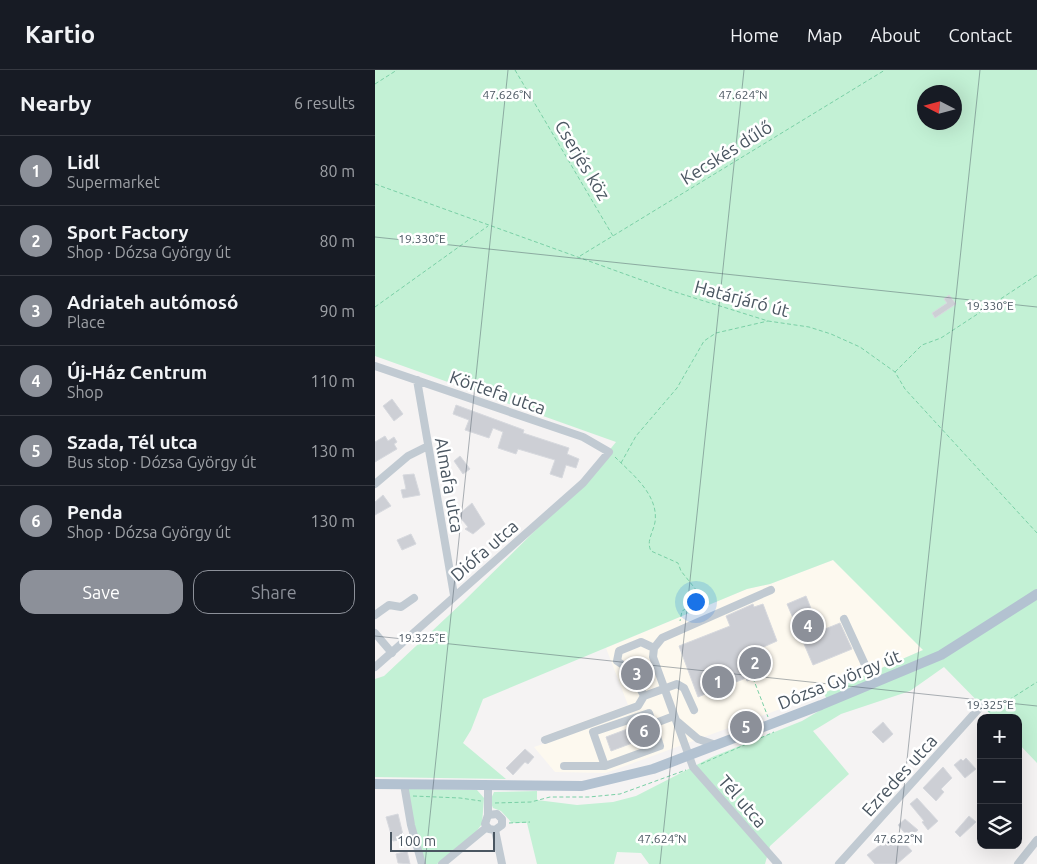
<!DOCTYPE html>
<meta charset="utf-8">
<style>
body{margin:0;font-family:Ubuntu,sans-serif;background:#242831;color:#f1f3f6}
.controls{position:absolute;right:15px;bottom:15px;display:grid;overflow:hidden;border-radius:10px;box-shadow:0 5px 20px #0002}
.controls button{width:45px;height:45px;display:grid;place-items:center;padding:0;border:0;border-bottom:1px solid #363941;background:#171b24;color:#f1f3f6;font:25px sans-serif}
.compass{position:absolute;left:542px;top:15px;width:45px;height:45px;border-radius:50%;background:#171b24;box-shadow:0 5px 20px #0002;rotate:276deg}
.scale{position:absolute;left:15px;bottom:12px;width:105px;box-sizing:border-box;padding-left:5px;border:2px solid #4a5661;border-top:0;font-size:14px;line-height:18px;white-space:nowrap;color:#4a5661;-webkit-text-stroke:4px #fff;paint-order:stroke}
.you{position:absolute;left:320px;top:531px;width:18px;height:18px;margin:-12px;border:4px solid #fff;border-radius:50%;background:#1a73e8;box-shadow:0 0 0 8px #1a73e833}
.badge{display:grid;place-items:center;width:32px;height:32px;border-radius:50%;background:#8c9099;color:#fff;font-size:16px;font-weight:700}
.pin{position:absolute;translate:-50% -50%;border:2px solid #fff;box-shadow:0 1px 5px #0006}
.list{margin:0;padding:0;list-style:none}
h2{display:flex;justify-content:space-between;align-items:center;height:65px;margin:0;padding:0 20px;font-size:21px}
h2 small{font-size:16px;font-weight:400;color:#9ea1a6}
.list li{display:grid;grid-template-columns:32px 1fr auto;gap:15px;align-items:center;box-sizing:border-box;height:70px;padding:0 20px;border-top:1px solid #363941}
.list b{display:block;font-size:19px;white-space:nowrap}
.list p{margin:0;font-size:16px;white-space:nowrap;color:#9ea1a6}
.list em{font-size:16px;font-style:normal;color:#9ea1a6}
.actions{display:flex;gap:10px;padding:15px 20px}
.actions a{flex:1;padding:11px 0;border:1px solid #8c9099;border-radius:15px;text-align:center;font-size:18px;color:#8c9099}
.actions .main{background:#8c9099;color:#fff}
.icon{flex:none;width:28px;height:28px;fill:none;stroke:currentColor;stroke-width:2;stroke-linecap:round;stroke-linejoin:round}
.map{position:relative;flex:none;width:662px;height:794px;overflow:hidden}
header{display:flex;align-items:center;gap:30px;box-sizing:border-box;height:70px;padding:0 25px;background:#171b24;border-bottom:1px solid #363941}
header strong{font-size:24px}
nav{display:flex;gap:28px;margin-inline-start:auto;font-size:18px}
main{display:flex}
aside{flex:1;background:#171b24}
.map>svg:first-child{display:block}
.commercial{fill:#fdf9ef}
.green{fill:#c3f1d5;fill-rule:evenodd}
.building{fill:#cdcfd5;stroke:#d7d9de}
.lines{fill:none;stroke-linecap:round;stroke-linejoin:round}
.path{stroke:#7ad0a6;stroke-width:1;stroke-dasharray:4 2.5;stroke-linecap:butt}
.minor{stroke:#c1cad2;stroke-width:8}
.major{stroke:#b3c2d1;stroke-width:10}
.ticks{fill:none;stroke:#4a5661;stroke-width:1;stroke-opacity:0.45}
.labels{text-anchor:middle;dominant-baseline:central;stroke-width:5;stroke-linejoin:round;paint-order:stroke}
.street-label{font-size:18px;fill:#4a5661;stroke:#fff}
.ticks-label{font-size:12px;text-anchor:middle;fill:#4a5661;stroke:#fff;stroke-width:5;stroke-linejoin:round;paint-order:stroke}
</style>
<header>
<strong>Kartio</strong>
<nav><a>Home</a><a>Map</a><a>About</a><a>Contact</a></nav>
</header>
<main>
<aside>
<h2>Nearby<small>6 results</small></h2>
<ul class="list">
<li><span class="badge">1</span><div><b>Lidl</b><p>Supermarket</p></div><em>80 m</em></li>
<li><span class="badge">2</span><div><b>Sport Factory</b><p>Shop · Dózsa György út</p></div><em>80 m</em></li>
<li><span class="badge">3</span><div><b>Adriateh autómosó</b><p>Place</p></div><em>90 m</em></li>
<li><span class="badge">4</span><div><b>Új-Ház Centrum</b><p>Shop</p></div><em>110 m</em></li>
<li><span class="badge">5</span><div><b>Szada, Tél utca</b><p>Bus stop · Dózsa György út</p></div><em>130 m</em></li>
<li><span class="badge">6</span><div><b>Penda</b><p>Shop · Dózsa György út</p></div><em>130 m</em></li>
</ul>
<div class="actions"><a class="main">Save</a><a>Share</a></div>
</aside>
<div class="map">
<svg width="662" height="794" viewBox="0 0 662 794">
<rect width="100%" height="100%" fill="#f5f3f3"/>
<!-- commercial -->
<path class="commercial" d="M458,490L548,580L449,623L231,703L180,702L159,677L171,673L169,666L253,635L231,578L372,519L395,514Z"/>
<!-- green -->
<path class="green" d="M0,0H662V693L643,673V648H619L569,597L535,621L466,644L438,661L474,704L395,776L390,794H274L266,783L242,782L239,794H162L152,753H137L126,741L118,738L115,731L119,722L162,721V730L202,735L238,732L261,726L337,687L427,651L454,635L449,623L548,580L458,490L395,514L372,519L108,629L96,660L88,673L131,709L0,707V609L9,606L88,532L208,413L241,372L0,286ZM550,22H580V52H550Z
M33,719L102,720L109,728L107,754L100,763L62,794H49L33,732Z"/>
<!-- building -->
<path class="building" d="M196,69L211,93L207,96L193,71Z
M574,225L581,234L560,248L557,243L572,233L569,229Z
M17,329L28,344L19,351L8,336Z
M81,335L149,360L148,363L194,378L192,384L204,389L201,398L191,395L187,408L175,404L180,390L143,379L141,384L123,378L128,362L118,358L114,368L90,360L94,350L78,344Z
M10,366L13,371L19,367L22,372L19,374L22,379L0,392V372Z
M85,386L95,399L88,404L79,391Z
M39,404L45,425L28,428L26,420L31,419L28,405Z
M8,425L16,436L0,445V432Z
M97,433L110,454L98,464L90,459L93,457L83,445Z
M36,464L41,474L27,480L22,470Z
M431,526L445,561L465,553L477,579L438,595L412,534Z
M378,534L379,537L388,534L402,571L384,579L392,599L383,603L384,606L372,611L371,608L348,617L349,619L343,622L336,624L335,622L323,627L304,576L355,556L351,546Z
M271,652L276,666L236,681L231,667Z
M508,652L518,664L508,673L497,662Z
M150,679L159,687L153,694L150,692L138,705L131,698Z
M591,688L601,699L590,708L579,695L586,689L588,691Z
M568,697L577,708L566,719L569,722L561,731L548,718Z
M542,728L563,751L553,760L547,752L549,751L535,734Z
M23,744L29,769L18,771L11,747Z
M594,746L601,752L585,767L580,762Z
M530,749L543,760L534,768L523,755Z
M514,768L521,776L527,770L537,781L522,794H500L492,785Z
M32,781L35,794L23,793L21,784Z"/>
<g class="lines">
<!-- path -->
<path class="path" d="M140,0L238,166
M0,14L22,0
M0,114L297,221L393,251L434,257L456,264L485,277L520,302L530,319L662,463
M205,186L510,0
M0,237L113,156
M520,302L547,275L566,268L662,205
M240,387C257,404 284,425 280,452C278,463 271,471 276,481L303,493L306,501L322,521L316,536L307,541L305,551
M246,393L261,366L302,318L329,271L341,263L393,251
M378,608L393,647
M612,640L615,642L662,612
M326,694L399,662
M38,726L85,728L106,731
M120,733L156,732L175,727H214L245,724L311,700
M134,753L155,752"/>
<!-- minor -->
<path class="minor" d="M0,296L208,367L234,382L208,413L0,597
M42,310L79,525
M0,414L33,386L53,376
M396,520L287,568L279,578L278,587L318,697L403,794
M0,545L14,535L26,537L39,528
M469,549L498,612
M0,563L17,583
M257,602L254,595H248L242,591L244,581L266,572L279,578
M260,608L269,626
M303,652L323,669L341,675
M278,654L285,676L230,696L218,662L274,643L278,654L299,646
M170,670L263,636L269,626L302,614L309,618L319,640
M189,696H230
M29,714L36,755L47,794
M113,715V745L110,754L114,759L120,760L127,794
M113,745L122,744L127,749V755L120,760
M67,794L112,757
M464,794L607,635
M643,794L662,770"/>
<!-- major -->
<path class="major" d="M0,714L207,716L278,699L446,635L566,585L662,524"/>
</g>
<!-- ticks -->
<path class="ticks" d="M0,167L662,237M0,566L662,636M50,794L133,0M285,794L369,0M521,794L605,0"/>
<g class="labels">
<!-- street labels -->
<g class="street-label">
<text transform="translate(351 82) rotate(-32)">Kecskés dűlő</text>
<text transform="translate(208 90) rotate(59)">Cserjés köz</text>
<text transform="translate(367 228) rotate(15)">Határjáró út</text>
<text transform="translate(123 322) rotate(19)">Körtefa utca</text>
<text transform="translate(75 415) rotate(80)">Almafa utca</text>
<text transform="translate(109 480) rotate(-41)">Diófa utca</text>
<text transform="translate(464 609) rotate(-22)">Dózsa György út</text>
<text transform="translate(524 705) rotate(-48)">Ezredes utca</text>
<text transform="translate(368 731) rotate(49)">Tél utca</text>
</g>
</g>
<g class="ticks-label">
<text x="132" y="29">47.626°N</text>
<text x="368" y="29">47.624°N</text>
<text x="47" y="173">19.330°E</text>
<text x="615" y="240">19.330°E</text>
<text x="47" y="572">19.325°E</text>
<text x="615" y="639">19.325°E</text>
<text x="287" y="773">47.624°N</text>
<text x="523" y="773">47.622°N</text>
</g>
</svg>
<div class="controls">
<button>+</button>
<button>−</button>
<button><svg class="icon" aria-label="layers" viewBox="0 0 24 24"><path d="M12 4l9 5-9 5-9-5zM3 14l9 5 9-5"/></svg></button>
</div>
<svg class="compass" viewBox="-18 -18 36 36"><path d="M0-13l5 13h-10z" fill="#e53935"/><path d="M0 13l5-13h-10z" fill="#9ea1a6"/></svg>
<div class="scale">100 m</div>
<div class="you"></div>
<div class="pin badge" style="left:343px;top:612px">1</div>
<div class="pin badge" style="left:380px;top:593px">2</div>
<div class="pin badge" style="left:262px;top:604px">3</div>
<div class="pin badge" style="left:433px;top:556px">4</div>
<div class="pin badge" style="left:371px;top:657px">5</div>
<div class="pin badge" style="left:269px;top:661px">6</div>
</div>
</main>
